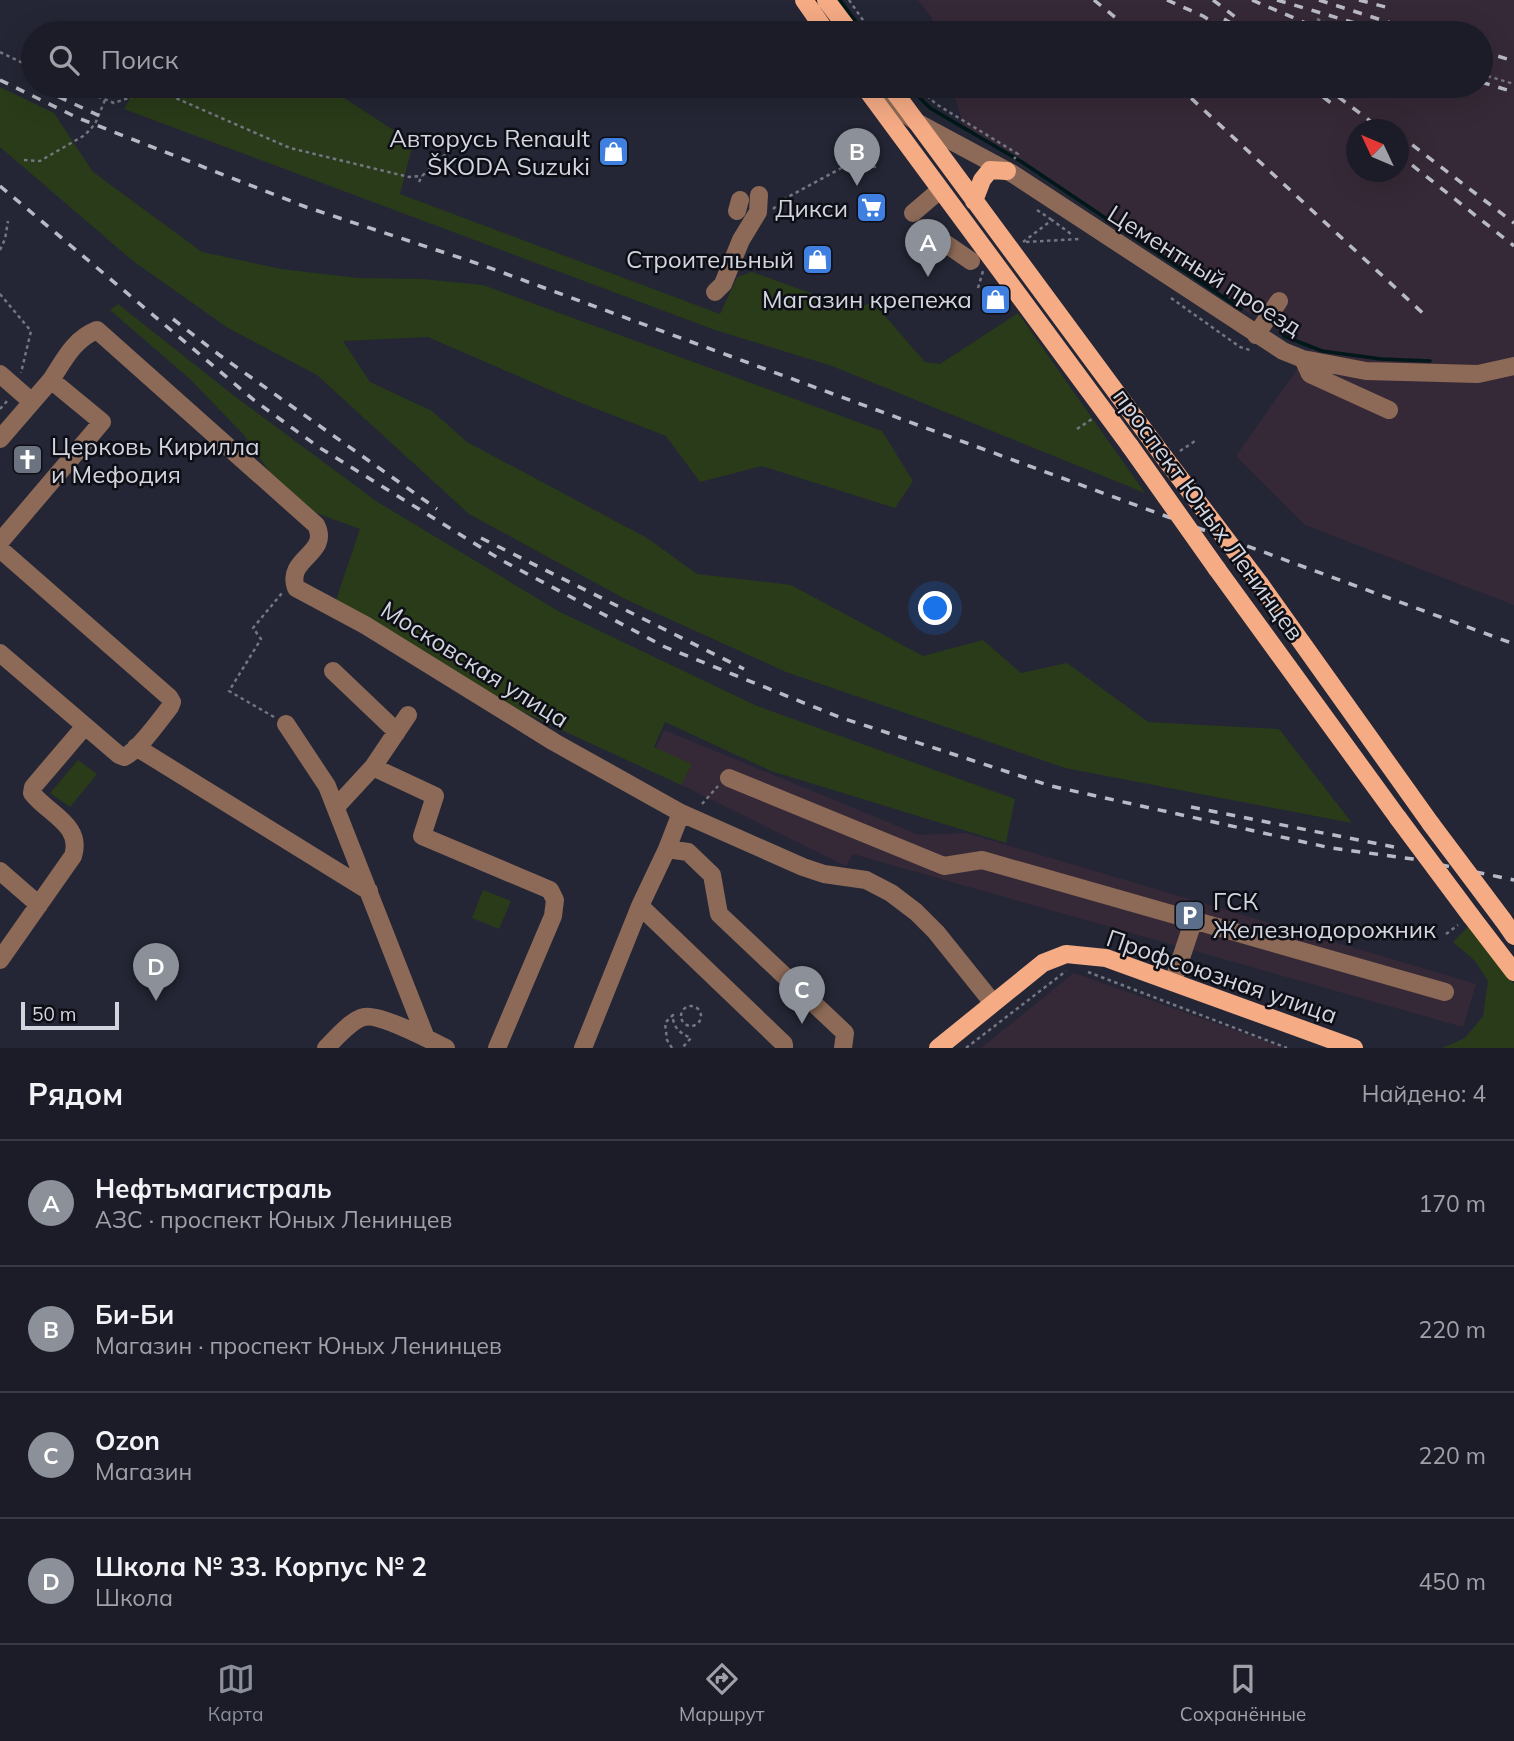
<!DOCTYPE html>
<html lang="ru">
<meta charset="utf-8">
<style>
body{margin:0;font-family:Mulish,sans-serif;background:#242530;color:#f1f3f6}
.compass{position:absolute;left:1346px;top:119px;width:63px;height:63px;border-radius:50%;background:#1b1c28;box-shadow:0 7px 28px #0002;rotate:314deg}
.scale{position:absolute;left:21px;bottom:18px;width:98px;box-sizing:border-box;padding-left:7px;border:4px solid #d2d4de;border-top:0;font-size:19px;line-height:24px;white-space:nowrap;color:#d2d4de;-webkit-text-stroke:5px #0e0f16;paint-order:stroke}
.you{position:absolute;left:936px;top:609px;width:24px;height:24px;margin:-18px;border:5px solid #fff;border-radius:50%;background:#1a73e8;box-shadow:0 0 0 10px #1a73e833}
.badge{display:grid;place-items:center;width:46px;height:46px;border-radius:50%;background:#8c9099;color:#fff;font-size:23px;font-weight:700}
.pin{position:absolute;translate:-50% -58px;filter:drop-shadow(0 2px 4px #0008)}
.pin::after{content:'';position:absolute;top:37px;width:24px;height:21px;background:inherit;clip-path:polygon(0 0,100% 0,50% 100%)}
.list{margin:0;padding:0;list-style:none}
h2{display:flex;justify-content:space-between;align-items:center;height:91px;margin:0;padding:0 28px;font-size:30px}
h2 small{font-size:23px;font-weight:400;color:#a0a1a8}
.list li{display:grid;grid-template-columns:46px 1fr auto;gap:21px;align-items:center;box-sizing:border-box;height:126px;padding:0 28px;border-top:2px solid #393a45}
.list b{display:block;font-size:26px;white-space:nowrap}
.list p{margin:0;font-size:23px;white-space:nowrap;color:#a0a1a8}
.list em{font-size:23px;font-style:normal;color:#a0a1a8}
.icon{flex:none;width:38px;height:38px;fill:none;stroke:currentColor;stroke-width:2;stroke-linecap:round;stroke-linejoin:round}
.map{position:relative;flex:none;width:1514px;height:1048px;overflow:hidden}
.search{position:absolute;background:#1b1c28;box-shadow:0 7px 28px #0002;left:21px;right:21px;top:21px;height:77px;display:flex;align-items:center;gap:18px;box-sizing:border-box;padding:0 24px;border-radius:38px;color:#a0a1a8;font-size:26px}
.sheet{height:595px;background:#1b1c28}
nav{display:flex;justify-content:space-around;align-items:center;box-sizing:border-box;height:98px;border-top:2px solid #393a45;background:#1b1c28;font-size:19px;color:#a0a1a8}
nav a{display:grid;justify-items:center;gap:4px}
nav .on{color:#8c9099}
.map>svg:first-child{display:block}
.industrial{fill:#362937;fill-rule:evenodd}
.green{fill:#293b19}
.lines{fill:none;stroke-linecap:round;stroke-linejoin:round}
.stream{stroke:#001819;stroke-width:3.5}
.path{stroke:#747682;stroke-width:2.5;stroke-dasharray:3.5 3.5;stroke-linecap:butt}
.minor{stroke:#8d6a57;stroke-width:18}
.major{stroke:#f5ab84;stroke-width:18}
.rail{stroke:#b8bac5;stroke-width:3.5;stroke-dasharray:9 9;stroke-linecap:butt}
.major-bridge{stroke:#f5ab84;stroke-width:18}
.labels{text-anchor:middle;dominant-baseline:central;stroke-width:5;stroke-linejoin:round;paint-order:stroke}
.poi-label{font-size:24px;fill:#d2d4de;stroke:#0e0f16;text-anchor:end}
.street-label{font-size:24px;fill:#d2d4de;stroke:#0e0f16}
</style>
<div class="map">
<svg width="1514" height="1048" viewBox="0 0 1514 1048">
<rect width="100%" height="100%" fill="#242635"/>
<!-- industrial -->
<path class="industrial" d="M918,0H1514V605L1305,525L1236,456L1313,347L1302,343L1246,311L963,125L952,86H1481V33H936L931,17ZM1356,130H1398V172H1356Z
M664,730L919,835L966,833L1476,984L1463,1027L853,854L846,866L647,768Z
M1074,973L1285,1048H981Z"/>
<!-- green -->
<path class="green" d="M137,86H272L280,90L289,86H326L413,143L400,194L720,314L737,277L752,272L857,310L872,301L925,362L940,364L1018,313L1145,493L832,366L715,330L124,109Z
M0,87L54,113L93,172L202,252L281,269L358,278L423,279L483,285L882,431L913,481L895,508L762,466L700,482L666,436L566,397L428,337L343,341L370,382L432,411L467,442L647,538L697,574L791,585L923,656L983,640L1021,673L1067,663L1148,722L1279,729L1352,823L1065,768L786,672L625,599L469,514L317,375L228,328L133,261L0,147Z
M118,304L233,395L376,501L560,612L757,706L1015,799L1006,843L771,771L665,722L654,747L692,764L681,785L479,692L336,600L360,529L311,511L275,480L244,435L190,379L110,310Z
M78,760L97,774L70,807L50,793Z
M483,890L511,901L499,929L472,918Z
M1469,926L1514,984V1048H1442L1465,1038L1483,1016L1488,981L1475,961L1453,942Z"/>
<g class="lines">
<!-- stream -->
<path class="stream" d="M840,0L864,33
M908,86L930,108L1022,162L1241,309
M1284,336L1322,351L1381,359L1430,361"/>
<!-- path -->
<path class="path" d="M849,0L872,33
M1317,19L1352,33
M0,52L33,68
M1481,74L1514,84
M72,86L114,103L155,89L290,148L409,177L422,176
M917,86L936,104L1018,154L1014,159
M24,160L40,161L85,135L95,124L105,100
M419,182L422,176L461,140
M773,209L786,198L847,165L876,167
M1037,210L1052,220
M1023,242L1052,220L1071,234
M1026,242L1079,239
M0,250L5,239L8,221
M978,288L983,271
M0,294L31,331L21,373
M1171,298L1240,347L1250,350
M0,409L8,400
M1077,429L1092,419
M1180,451L1195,441
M274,717L229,691L261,639L253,628L282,593
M702,804L718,786
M1446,934L1458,925
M1088,972L1287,1048
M681 1016a10 10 0 1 1 20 0a10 10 0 1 1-20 0Z
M672,1048L667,1040L665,1023L673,1015C672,1027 681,1034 691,1038L682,1048
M966,1048L1066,971"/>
<!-- minor -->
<path class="minor" d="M867,87L918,123L1013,174L1283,351L1303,359L1366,371L1478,374L1514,366
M737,211L740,200
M913,213L940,190
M923,228L971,261
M715,292L723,284L741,240L758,212L759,195
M1256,335L1279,301
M1303,359L1310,374L1389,410
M0,374L32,402
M51,380C64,360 74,339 97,330L316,525C331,554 285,558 296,588L365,625L554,742L681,813L803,867L824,874L866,880L891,893L916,912L936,932L993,1003
M0,439L51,380L102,422L0,542
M0,549L169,697L172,702L170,707C159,721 139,750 124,757L119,755L0,653
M333,671L397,732
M408,715L373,767L435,796L422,836L550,890L555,900L553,916L497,1048
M286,724L327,786L426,1038
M136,747L369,891
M729,778L944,866L982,860L1445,992
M336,807L373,767
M667,849L681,813
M0,871L39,905
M0,960L73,856C83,825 48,814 32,793L33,787L85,726
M1173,982L1193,922
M326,1048C336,1038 351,1020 364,1017C379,1013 430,1040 446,1048
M583,1048L640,906
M784,1048V1044L640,906L667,849L688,852L712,875L719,914L845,1033L843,1048"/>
<!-- major -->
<path class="major" d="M804,0L827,33
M826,0L851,33
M864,86L1130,446
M890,86L1164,457
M974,201L982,180L990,170L1007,171
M1217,569L1398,818
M1260,584L1431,824
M1471,916L1514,972
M1503,920L1514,936
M938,1048L1043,963L1066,954L1106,958L1354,1048"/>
<!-- rail -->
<path class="rail" d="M1094,0L1134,33
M1167,0L1203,16L1231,33
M1213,0L1238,19
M1252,0L1329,33
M1277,0L1389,33
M1319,0L1422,33
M1359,0L1393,9
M1224,19L1248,33
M1481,51L1514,61
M0,80L78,118L306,207L482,265L1514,644
M1481,82L1514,92
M1178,86L1428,318
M1309,86L1331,103
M1324,86L1382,130
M42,89L102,117
M1398,134L1514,223
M1398,154L1514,246
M0,186L255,401L320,448L503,561L665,647L839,717L1051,786L1331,848L1413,859L1514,880
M173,319L218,354L437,509
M481,538L744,669
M1191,807L1394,847"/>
<!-- major-bridge -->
<path class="major-bridge" d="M1130,446L1217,569
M1164,457L1260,584
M1398,818L1471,916
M1431,824L1503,920"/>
</g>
<!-- icons -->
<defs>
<symbol id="shop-square" viewBox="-11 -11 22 22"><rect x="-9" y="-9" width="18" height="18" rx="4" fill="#3f7fe0" stroke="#0e0f16"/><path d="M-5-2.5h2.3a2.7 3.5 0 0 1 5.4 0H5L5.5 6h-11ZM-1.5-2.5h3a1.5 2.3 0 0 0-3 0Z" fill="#fff"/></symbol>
<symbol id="supermarket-square" viewBox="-11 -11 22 22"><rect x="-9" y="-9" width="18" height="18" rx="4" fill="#3f7fe0" stroke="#0e0f16"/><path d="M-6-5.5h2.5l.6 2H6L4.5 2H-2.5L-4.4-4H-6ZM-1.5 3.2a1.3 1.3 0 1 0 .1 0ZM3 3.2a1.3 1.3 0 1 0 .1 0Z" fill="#fff"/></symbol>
<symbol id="church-square" viewBox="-11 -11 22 22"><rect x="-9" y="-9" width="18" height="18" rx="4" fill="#6b7280" stroke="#0e0f16"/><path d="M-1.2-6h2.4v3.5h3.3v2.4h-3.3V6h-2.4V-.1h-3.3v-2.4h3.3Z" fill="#fff"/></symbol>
<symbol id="parking-square" viewBox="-11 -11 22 22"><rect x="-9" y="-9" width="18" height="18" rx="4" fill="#5c6f8a" stroke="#0e0f16"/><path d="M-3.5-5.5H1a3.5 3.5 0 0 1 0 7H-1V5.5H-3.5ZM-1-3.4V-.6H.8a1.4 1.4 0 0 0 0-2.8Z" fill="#fff"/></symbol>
</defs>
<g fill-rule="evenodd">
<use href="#shop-square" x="596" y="134" width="35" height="35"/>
<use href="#supermarket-square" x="854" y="190" width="35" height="35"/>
<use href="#shop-square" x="800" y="242" width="35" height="35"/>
<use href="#shop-square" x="978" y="282" width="35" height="35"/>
<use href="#church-square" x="10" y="442" width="35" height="35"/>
<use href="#parking-square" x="1172" y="898" width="35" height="35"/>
</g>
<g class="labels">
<!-- poi labels -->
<g class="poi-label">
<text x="590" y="138">Авторусь Renault<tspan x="590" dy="28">ŠKODA Suzuki</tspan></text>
<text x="848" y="208">Дикси</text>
<text x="794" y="259">Строительный</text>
<text x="972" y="299">Магазин крепежа</text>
<text x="51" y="446" text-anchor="start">Церковь Кирилла<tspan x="51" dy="28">и Мефодия</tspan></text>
<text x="1213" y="901" text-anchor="start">ГСК<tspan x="1213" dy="28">Железнодорожник</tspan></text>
</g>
<!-- street labels -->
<g class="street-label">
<text transform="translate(1205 270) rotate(32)">Цементный проезд</text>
<text transform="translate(1209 514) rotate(54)">проспект Юных Ленинцев</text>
<text transform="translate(475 664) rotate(32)">Московская улица</text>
<text transform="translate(1222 976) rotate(19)">Профсоюзная улица</text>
</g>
</g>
</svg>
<svg class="compass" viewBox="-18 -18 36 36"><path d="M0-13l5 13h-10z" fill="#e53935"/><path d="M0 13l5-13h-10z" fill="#a0a1a8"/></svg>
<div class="scale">50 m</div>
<div class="you"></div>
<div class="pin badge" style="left:928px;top:277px">A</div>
<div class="pin badge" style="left:857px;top:186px">B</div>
<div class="pin badge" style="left:802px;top:1024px">C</div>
<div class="pin badge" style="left:156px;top:1001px">D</div>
<div class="search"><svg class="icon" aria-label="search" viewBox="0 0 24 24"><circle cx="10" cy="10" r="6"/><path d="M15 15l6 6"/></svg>Поиск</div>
</div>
<section class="sheet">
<h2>Рядом<small>Найдено: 4</small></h2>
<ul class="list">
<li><span class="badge">A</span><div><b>Нефтьмагистраль</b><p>АЗС · проспект Юных Ленинцев</p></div><em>170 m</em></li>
<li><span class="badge">B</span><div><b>Би-Би</b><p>Магазин · проспект Юных Ленинцев</p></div><em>220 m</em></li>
<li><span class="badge">C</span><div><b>Ozon</b><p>Магазин</p></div><em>220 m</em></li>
<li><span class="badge">D</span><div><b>Школа № 33. Корпус № 2</b><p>Школа</p></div><em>450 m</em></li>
</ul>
</section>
<nav>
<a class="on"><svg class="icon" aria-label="map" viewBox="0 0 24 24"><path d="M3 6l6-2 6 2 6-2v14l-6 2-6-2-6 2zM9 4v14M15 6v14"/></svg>Карта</a>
<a><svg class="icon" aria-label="directions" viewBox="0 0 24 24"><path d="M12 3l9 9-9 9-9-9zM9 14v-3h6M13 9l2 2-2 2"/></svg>Маршрут</a>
<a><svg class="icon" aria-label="saved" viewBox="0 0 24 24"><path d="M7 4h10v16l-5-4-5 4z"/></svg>Сохранённые</a>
</nav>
